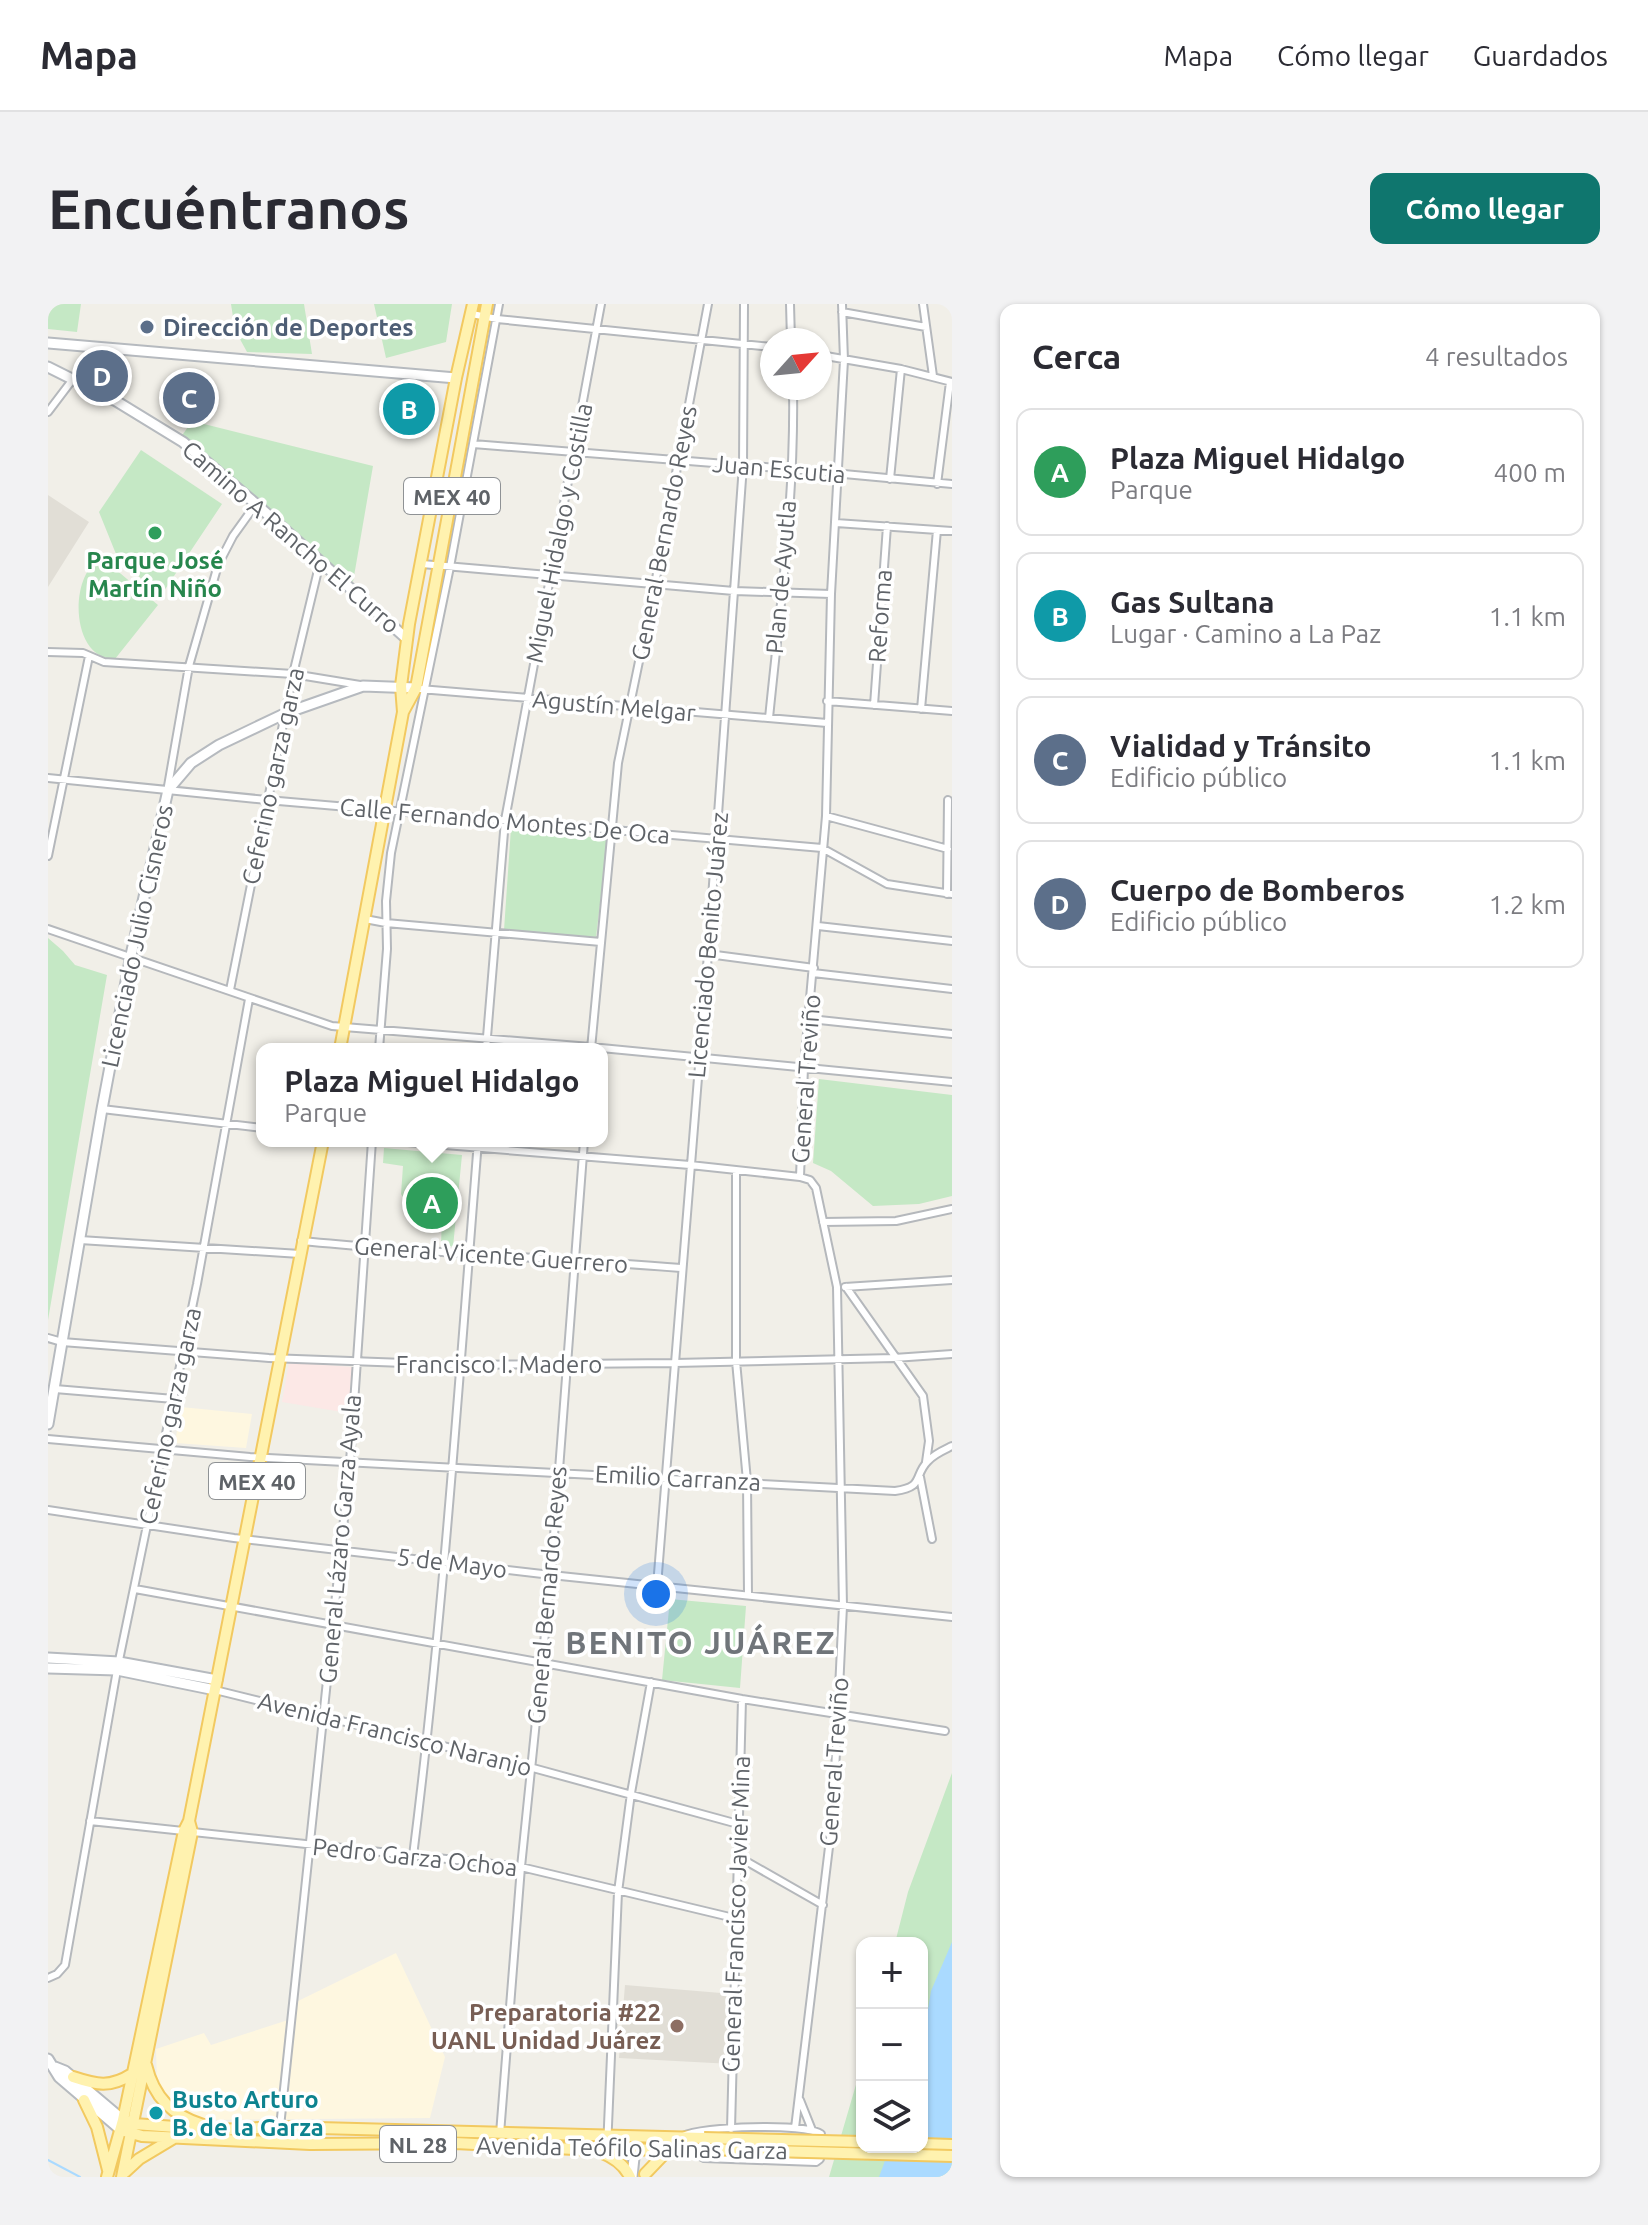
<!DOCTYPE html>
<html lang="es">
<meta charset="utf-8">
<style>
body{margin:0;font-family:Ubuntu,sans-serif;background:#f2f2f3;color:#2b2b33}
.controls{position:absolute;right:24px;bottom:24px;display:grid;overflow:hidden;border-radius:16px;box-shadow:0 2px 6px #0004}
.controls button{width:72px;height:72px;display:grid;place-items:center;padding:0;border:0;border-bottom:2px solid #e1e1e2;background:#fff;color:#2b2b33;font:40px sans-serif}
.compass{position:absolute;left:712px;top:24px;width:72px;height:72px;border-radius:50%;background:#fff;box-shadow:0 2px 6px #0004;rotate:63deg}
.you{position:absolute;left:608px;top:1290px;width:28px;height:28px;margin:-20px;border:6px solid #fff;border-radius:50%;background:#1a73e8;box-shadow:0 0 0 12px #1a73e833}
.badge{display:grid;place-items:center;width:52px;height:52px;border-radius:50%;background:#0f766e;color:#fff;font-size:26px;font-weight:700}
.pin{position:absolute;translate:-50% -50%;border:4px solid #fff;box-shadow:0 2px 8px #0006}
.popup{position:absolute;left:208px;top:739px;width:352px;height:104px;box-sizing:border-box;display:grid;place-content:center;border-radius:16px;background:#fff;filter:drop-shadow(0 2px 6px #0005);font-size:26px;white-space:nowrap;color:#7c7c81}
.popup b{font-size:30px;color:#2b2b33}
.popup::after{content:'';position:absolute;left:50%;top:100%;margin-left:-16px;border:16px solid transparent;border-top-color:#fff}
.list{margin:0;padding:0;list-style:none}
h2{display:flex;justify-content:space-between;align-items:center;height:104px;margin:0;padding:0 32px;font-size:34px}
h2 small{font-size:26px;font-weight:400;color:#7c7c81}
.list li{display:grid;grid-template-columns:52px 1fr auto;gap:24px;align-items:center;box-sizing:border-box;height:128px;margin:0 16px 16px;padding:0 16px;border:2px solid #e1e1e2;border-radius:16px}
.list b{display:block;font-size:30px;white-space:nowrap}
.list p{margin:0;font-size:26px;white-space:nowrap;color:#7c7c81}
.list em{font-size:26px;font-style:normal;color:#7c7c81}
.icon{flex:none;width:44px;height:44px;fill:none;stroke:currentColor;stroke-width:2;stroke-linecap:round;stroke-linejoin:round}
.map{position:relative;flex:none;width:904px;height:1873px;overflow:hidden;border-radius:16px}
header{display:flex;align-items:center;gap:48px;box-sizing:border-box;height:112px;padding:0 40px;background:#fff;border-bottom:2px solid #e1e1e2}
header strong{font-size:38px}
nav{display:flex;gap:44px;margin-inline-start:auto;font-size:28px}
.intro{display:flex;align-items:center;justify-content:space-between;box-sizing:border-box;height:192px;padding:0 48px}
h1{margin:0;font-size:56px}
.button{padding:20px 36px;border-radius:16px;background:#0f766e;color:#fff;font-size:28px;font-weight:700}
main{display:flex;gap:48px;padding:0 48px}
aside{flex:1;background:#fff;border-radius:16px;box-shadow:0 2px 6px #0004}
.map>svg:first-child{display:block}
.commercial{fill:#fef7e0}
.education{fill:#e1ded6}
.medical{fill:#fce8e6}
.green{fill:#c5e8c5}
.water{fill:#aadaff}
.lines{fill:none;stroke-linecap:round;stroke-linejoin:round}
.stream{stroke:#aadaff;stroke-width:2}
.street-casing{stroke:#b5b8bc;stroke-width:10}
.secondary-casing{stroke:#b6babf;stroke-width:13}
.primary-casing{stroke:#f2c960;stroke-width:14}
.street{stroke:#fff;stroke-width:6}
.secondary{stroke:#fff;stroke-width:9}
.primary{stroke:#fff2af;stroke-width:10}
.primary-bridge-casing{stroke:#f2c960;stroke-width:14;stroke-linecap:butt}
.primary-bridge{stroke:#fff2af;stroke-width:10}
.service-dot{fill:#5c6f8a;stroke:#fff;stroke-width:3}
.leisure-dot{fill:#2e9e5b;stroke:#fff;stroke-width:3}
.education-dot{fill:#8d6e63;stroke:#fff;stroke-width:3}
.culture-dot{fill:#0f9aa8;stroke:#fff;stroke-width:3}
.labels{text-anchor:middle;dominant-baseline:central;stroke-width:7;stroke-linejoin:round;paint-order:stroke}
.shield{fill:#fff;stroke:#8f9295;stroke-width:2}
.shield-label{font-size:22px;font-weight:bold;fill:#5f6368}
.service-label{font-size:24px;font-weight:bold;fill:#4e5e75;stroke:#fff;text-anchor:start}
.street-label{font-size:24px;fill:#5f6368;stroke:#fff}
.leisure-label{font-size:24px;font-weight:bold;fill:#27864d;stroke:#fff}
.education-label{font-size:24px;font-weight:bold;fill:#785e54;stroke:#fff;text-anchor:end}
.culture-label{font-size:24px;font-weight:bold;fill:#0d838f;stroke:#fff;text-anchor:start}
.district-label{font-size:32px;font-weight:bold;letter-spacing:2px;fill:#70757a;stroke:#fff}
</style>
<header>
<strong>Mapa</strong>
<nav><a>Mapa</a><a>Cómo llegar</a><a>Guardados</a></nav>
</header>
<div class="intro"><h1>Encuéntranos</h1><a class="button">Cómo llegar</a></div>
<main>
<div class="map">
<svg width="904" height="1873" viewBox="0 0 904 1873">
<rect width="100%" height="100%" fill="#f1efe8"/>
<!-- commercial -->
<path class="commercial" d="M133,1103L204,1110L198,1144L127,1139Z
M348,1649L397,1753L382,1814L154,1816L135,1811L109,1779L108,1745L156,1729L163,1741L240,1716L248,1698Z"/>
<!-- education -->
<path class="education" d="M0,191L41,218L0,283Z
M577,1681L685,1690L684,1760L571,1754Z"/>
<!-- medical -->
<path class="medical" d="M241,1058L304,1063L300,1109L234,1098Z"/>
<!-- green -->
<path class="green" d="M0,0H33L29,28L0,25Z
M183,0H256L264,50L199,48L187,26Z
M326,0H404L398,38L338,54Z
M144,117L325,162L305,278L133,133Z
M93,146L174,200L112,293L68,250L51,208Z
M54,254L110,301L67,355C22,356 20,269 54,254Z
M463,524L560,535L548,633L456,626Z
M0,634L15,647L27,661L59,671L0,1016Z
M771,775L904,791V892L871,900L825,902L783,867L765,859Z
M336,844L414,851L405,943L393,940L394,914L364,909L353,890L355,862L335,859Z
M622,1295L698,1302L692,1384L614,1376Z
M904,1469V1873H781L814,1760V1843H874V1639H847L860,1588Z"/>
<!-- water -->
<path class="water" d="M904,1638V1873H831L842,1843H874V1742L883,1687Z"/>
<g class="lines">
<!-- stream -->
<path class="stream" d="M0,1856L32,1873"/>
<defs>
<path id="street" d="M742,0L743,36
M875,0L885,72
M794,8L878,23
M424,10L449,15L724,43
M772,51L853,65L904,78
M0,108L25,75
M425,140L742,165L904,180
M842,175L853,65
M889,180L902,78
M788,219L904,227
M374,260L686,287L783,290
M0,348L35,349L56,358L245,370L312,381
M372,385L779,419
M779,397L904,407
M826,401L839,222
M873,405L889,226
M721,414C732,305 747,194 745,84
M0,474L219,496L774,544L839,580L904,590
M120,482L141,362L170,261L185,232L208,200
M778,512L900,545
M0,552L41,352
M899,590L900,496
M317,615L338,619L553,638
M770,622L904,637
M0,625L284,722L543,743L904,778
M660,650L766,664
M765,669L904,685
M182,686L245,370L272,258
M762,715L904,730
M331,745L339,645L338,597L343,549L402,263L451,0
M438,745L457,516L553,0
M543,745L570,459L607,280L660,0
M54,805L214,824
M347,837L642,861L752,873
M688,866V1057L699,1177L700,1291
M775,918L848,917L904,905
M32,936L252,950
M253,937C380,949 506,954 633,964
M797,983L904,976
M798,983L875,1092L881,1137L878,1158
M0,1034L14,1038L221,1054L411,1061L627,1059L846,1054L904,1050
M7,1085L126,1095
M0,1135L202,1153L847,1187C877,1183 865,1172 880,1157C886,1150 896,1146 904,1142
M872,1173L884,1235
M0,1206L186,1234L503,1271L904,1313
M609,1282L660,650L686,287L695,161L696,0
M87,1285L694,1395L897,1427
M167,1386L485,1464L690,1520
M42,1517L473,1563L686,1614
M365,1552C395,1314 411,1076 430,837
M689,1552L775,1601
M0,1674L9,1670L17,1661L69,1366L149,980L201,695
M752,1796L764,1826
M232,1823L302,1158L324,837
M747,1824L785,1510L795,1302L789,983L768,884L762,876L752,873L756,763L778,512L783,290L796,56L794,0
M683,1825L694,1395
M452,1830L473,1563L503,1271L536,837
M635,1832C654,1822 757,1819 773,1830L772,1855L768,1858L656,1854L640,1846
M559,1845L570,1588L583,1489L603,1378"/>
<path id="secondary" d="M0,39L408,74
M0,63L68,97L135,138L208,200L359,335
M0,1120L54,805L83,651L120,486L143,459L171,441L238,409L315,382L368,384
M0,1354L71,1358L169,1376
M0,1364L69,1366L167,1386
M0,1755L11,1773L73,1826
M7,1763L17,1767L75,1816
M584,1873L587,1844"/>
<path id="primary" d="M355,408L368,384L439,0
M292,745L355,408L353,382L361,320L408,74L425,0
M98,1761C106,1794 124,1811 155,1821
M25,1773C49,1781 62,1784 84,1770
M36,1796L49,1823L60,1866
M75,1816L86,1820L169,1826L232,1823L656,1834
M73,1826L94,1832L262,1840L407,1839L547,1846L655,1845
M874,1840L904,1841
M552,1848C565,1853 576,1860 582,1873
M77,1868L91,1855L126,1834
M597,1870L621,1845
M59,1873L75,1816L136,1527L141,1517L275,837
M74,1873L144,1528L141,1517"/>
</defs>
<!-- street casing -->
<use href="#street" class="street-casing"/>
<!-- secondary casing -->
<use href="#secondary" class="secondary-casing"/>
<!-- primary casing -->
<use href="#primary" class="primary-casing"/>
<!-- street -->
<use href="#street" class="street"/>
<!-- secondary -->
<use href="#secondary" class="secondary"/>
<!-- primary -->
<use href="#primary" class="primary"/>
<defs>
<path id="primary-bridge" d="M656,1834L814,1838
M655,1845L904,1852"/>
</defs>
<!-- primary-bridge casing -->
<use href="#primary-bridge" class="primary-bridge-casing"/>
<!-- primary-bridge -->
<use href="#primary-bridge" class="primary-bridge"/>
</g>
<!-- markers -->
<circle class="service-dot" cx="99" cy="23" r="8"/>
<circle class="leisure-dot" cx="107" cy="229" r="8"/>
<circle class="education-dot" cx="629" cy="1722" r="8"/>
<circle class="culture-dot" cx="108" cy="1809" r="8"/>
<g class="labels">
<!-- shield labels -->
<g class="shield">
<rect x="356" y="174" width="96" height="36" rx="6"/>
<rect x="161" y="1159" width="96" height="36" rx="6"/>
<rect x="332" y="1822" width="76" height="36" rx="6"/>
</g>
<g class="shield-label">
<text x="404" y="192">MEX 40</text>
<text x="209" y="1177">MEX 40</text>
<text x="370" y="1840">NL 28</text>
</g>
<!-- service labels -->
<g class="service-label">
<text x="115" y="23">Dirección de Deportes</text>
</g>
<!-- street labels -->
<g class="street-label">
<text transform="translate(731 165) rotate(5)">Juan Escutia</text>
<text transform="translate(511 229) rotate(-79)">Miguel Hidalgo y Costilla</text>
<text transform="translate(616 229) rotate(-79)">General Bernardo Reyes</text>
<text transform="translate(243 233) rotate(41)">Camino A Rancho El Curro</text>
<text transform="translate(733 273) rotate(-85)">Plan de Ayutla</text>
<text transform="translate(832 312) rotate(-86)">Reforma</text>
<text transform="translate(566 402) rotate(5)">Agustín Melgar</text>
<text transform="translate(225 472) rotate(-78)">Ceferino garza garza</text>
<text transform="translate(457 517) rotate(5)">Calle Fernando Montes De Oca</text>
<text transform="translate(89 632) rotate(-78)">Licenciado Julio Cisneros</text>
<text transform="translate(660 641) rotate(-85)">Licenciado Benito Juárez</text>
<text transform="translate(758 775) rotate(-86)">General Treviño</text>
<text transform="translate(443 951) rotate(4)">General Vicente Guerrero</text>
<text x="451" y="1060">Francisco I. Madero</text>
<text transform="translate(122 1112) rotate(-78)">Ceferino garza garza</text>
<text transform="translate(630 1174) rotate(3)">Emilio Carranza</text>
<text transform="translate(292 1235) rotate(-85)">General Lázaro Garza Ayala</text>
<text transform="translate(404 1259) rotate(7)">5 de Mayo</text>
<text transform="translate(499 1291) rotate(-85)">General Bernardo Reyes</text>
<text transform="translate(347 1430) rotate(14)">Avenida Francisco Naranjo</text>
<text transform="translate(786 1458) rotate(-86)">General Treviño</text>
<text transform="translate(367 1553) rotate(6)">Pedro Garza Ochoa</text>
<text transform="translate(688 1610) rotate(-88)">General Francisco Javier Mina</text>
<text transform="translate(584 1844) rotate(1)">Avenida Teófilo Salinas Garza</text>
</g>
<!-- leisure labels -->
<g class="leisure-label">
<text x="107" y="256">Parque José<tspan x="107" dy="28">Martín Niño</tspan></text>
</g>
<!-- education labels -->
<g class="education-label">
<text x="613" y="1708">Preparatoria #22<tspan x="613" dy="28">UANL Unidad Juárez</tspan></text>
</g>
<!-- culture labels -->
<g class="culture-label">
<text x="124" y="1795">Busto Arturo<tspan x="124" dy="28">B. de la Garza</tspan></text>
</g>
<!-- district labels -->
<g class="district-label">
<text x="653" y="1338">BENITO JUÁREZ</text>
</g>
</g>
</svg>
<div class="controls">
<button>+</button>
<button>−</button>
<button><svg class="icon" aria-label="layers" viewBox="0 0 24 24"><path d="M12 4l9 5-9 5-9-5zM3 14l9 5 9-5"/></svg></button>
</div>
<svg class="compass" viewBox="-18 -18 36 36"><path d="M0-13l5 13h-10z" fill="#e53935"/><path d="M0 13l5-13h-10z" fill="#7c7c81"/></svg>
<div class="you"></div>
<div class="pin badge" style="left:384px;top:899px;background:#2e9e5b">A</div>
<div class="popup"><b>Plaza Miguel Hidalgo</b>Parque</div>
<div class="pin badge" style="left:361px;top:105px;background:#0f9aa8">B</div>
<div class="pin badge" style="left:141px;top:94px;background:#5c6f8a">C</div>
<div class="pin badge" style="left:54px;top:72px;background:#5c6f8a">D</div>
</div>
<aside>
<h2>Cerca<small>4 resultados</small></h2>
<ul class="list">
<li><span class="badge" style="background:#2e9e5b">A</span><div><b>Plaza Miguel Hidalgo</b><p>Parque</p></div><em>400 m</em></li>
<li><span class="badge" style="background:#0f9aa8">B</span><div><b>Gas Sultana</b><p>Lugar · Camino a La Paz</p></div><em>1.1 km</em></li>
<li><span class="badge" style="background:#5c6f8a">C</span><div><b>Vialidad y Tránsito</b><p>Edificio público</p></div><em>1.1 km</em></li>
<li><span class="badge" style="background:#5c6f8a">D</span><div><b>Cuerpo de Bomberos</b><p>Edificio público</p></div><em>1.2 km</em></li>
</ul>
</aside>
</main>
